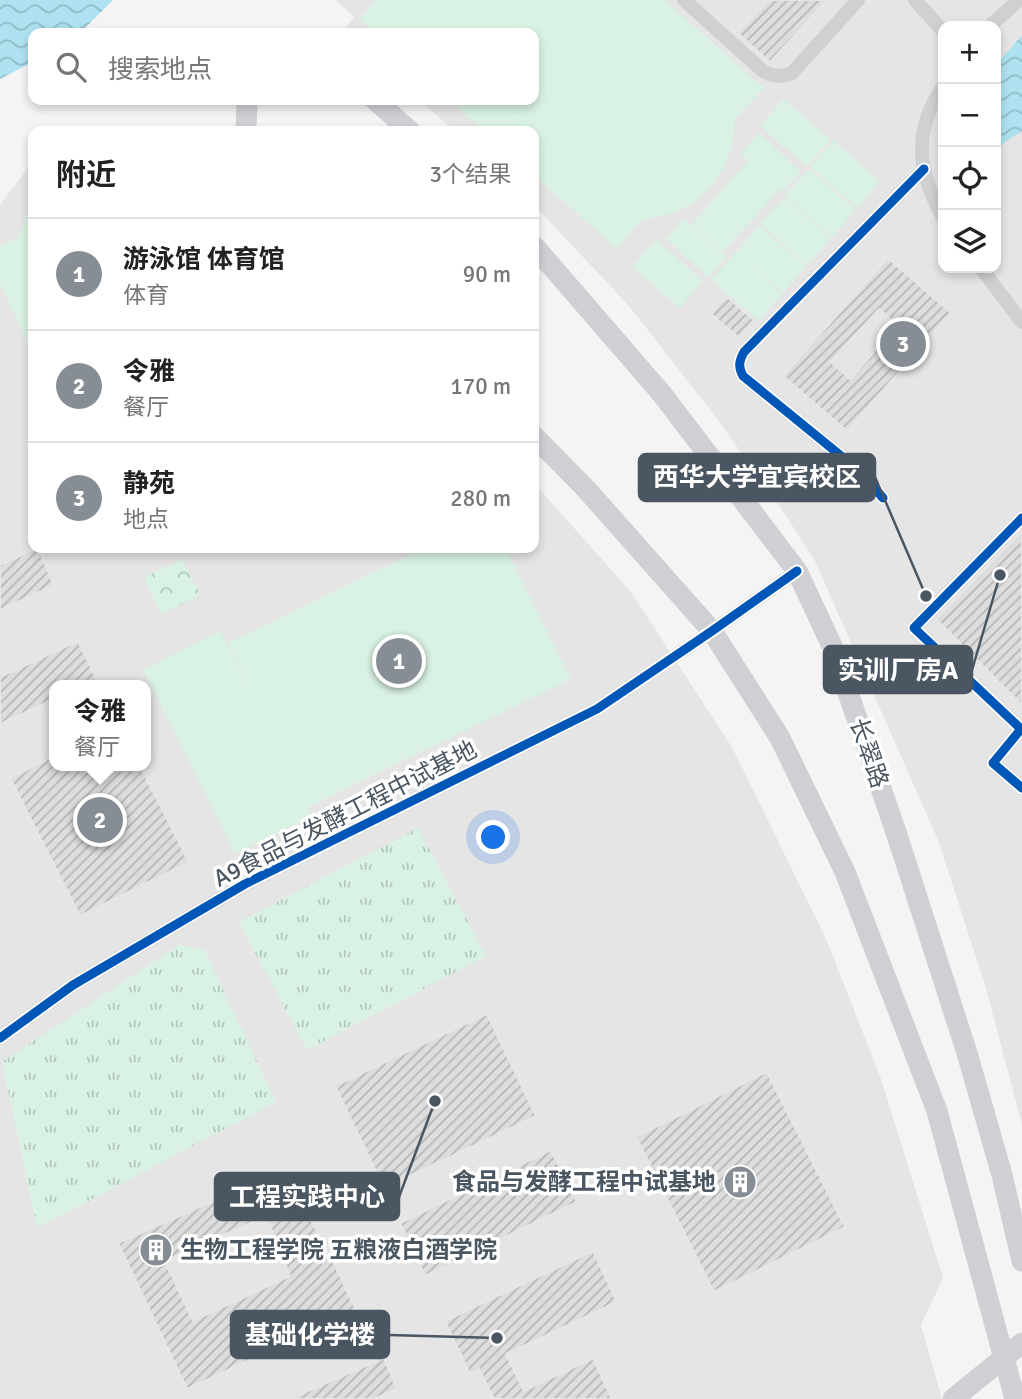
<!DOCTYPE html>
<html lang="zh">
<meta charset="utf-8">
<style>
body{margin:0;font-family:Signika,"Noto Sans SC",sans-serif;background:#f6f6f6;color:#222}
.controls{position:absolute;right:21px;top:21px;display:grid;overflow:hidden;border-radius:14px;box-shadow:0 4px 10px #0003}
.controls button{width:63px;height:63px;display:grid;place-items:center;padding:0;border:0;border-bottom:2px solid #e0e0e0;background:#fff;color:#222;font:35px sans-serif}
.you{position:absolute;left:494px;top:838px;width:24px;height:24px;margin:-18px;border:5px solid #fff;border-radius:50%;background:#1a73e8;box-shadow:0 0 0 10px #1a73e833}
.badge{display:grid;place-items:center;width:46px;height:46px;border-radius:50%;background:#868d94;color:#fff;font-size:23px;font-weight:700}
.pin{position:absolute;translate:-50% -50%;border:4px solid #fff;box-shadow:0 2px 7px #0006}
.popup{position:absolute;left:49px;top:680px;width:102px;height:91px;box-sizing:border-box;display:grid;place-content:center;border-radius:14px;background:#fff;filter:drop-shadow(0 2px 5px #0005);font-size:23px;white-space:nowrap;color:#767676}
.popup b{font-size:26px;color:#222}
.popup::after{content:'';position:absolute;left:50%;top:100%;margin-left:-14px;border:14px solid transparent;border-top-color:#fff}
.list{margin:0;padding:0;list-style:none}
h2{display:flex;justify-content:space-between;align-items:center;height:91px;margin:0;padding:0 28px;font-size:30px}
h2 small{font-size:23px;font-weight:400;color:#767676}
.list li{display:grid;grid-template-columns:46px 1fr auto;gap:21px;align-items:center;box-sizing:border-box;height:112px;padding:0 28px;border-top:2px solid #e0e0e0}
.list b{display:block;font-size:26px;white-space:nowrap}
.list p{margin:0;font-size:23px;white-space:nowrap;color:#767676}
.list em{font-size:23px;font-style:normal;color:#767676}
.icon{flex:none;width:38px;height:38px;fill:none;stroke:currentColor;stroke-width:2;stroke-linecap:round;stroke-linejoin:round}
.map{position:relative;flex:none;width:1022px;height:1399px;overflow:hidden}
.search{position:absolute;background:#fff;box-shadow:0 4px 10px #0003;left:28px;top:28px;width:511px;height:77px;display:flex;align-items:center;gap:18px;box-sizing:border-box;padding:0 24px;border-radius:14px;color:#767676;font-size:26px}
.panel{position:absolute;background:#fff;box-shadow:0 4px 10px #0003;left:28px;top:126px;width:511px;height:427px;border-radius:14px}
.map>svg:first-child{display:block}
.education{fill:#e6e5e6;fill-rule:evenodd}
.grass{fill:url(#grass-tufts)}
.forest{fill:url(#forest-crowns)}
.garden{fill:#d9f2e3}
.water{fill:url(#water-waves)}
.building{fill:url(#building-hatch);stroke:#e5e6e7;stroke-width:2;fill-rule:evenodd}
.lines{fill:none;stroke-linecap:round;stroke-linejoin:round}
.street{stroke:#ced0d2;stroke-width:14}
.secondary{stroke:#ced0d4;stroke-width:21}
.cycleway-casing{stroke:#fff;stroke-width:13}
.cycleway{stroke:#0057b8;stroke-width:9}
.labels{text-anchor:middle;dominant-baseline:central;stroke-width:7;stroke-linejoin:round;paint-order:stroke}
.street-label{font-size:24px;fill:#4a5661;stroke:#fff}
.poi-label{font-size:24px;font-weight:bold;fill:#4a5661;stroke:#fff;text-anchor:end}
.leader{fill:none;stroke:#4a5661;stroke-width:2.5}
.callout-dot{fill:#4a5661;stroke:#fff;stroke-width:2.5}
.callout{fill:#4a5661;stroke:#4a5661;stroke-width:2.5}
.callout-label{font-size:26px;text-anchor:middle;font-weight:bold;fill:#fff}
</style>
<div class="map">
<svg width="1022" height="1399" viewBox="0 0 1022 1399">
<defs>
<pattern id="grass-tufts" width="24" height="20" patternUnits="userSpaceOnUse" patternTransform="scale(1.75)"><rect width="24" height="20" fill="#d9f2e3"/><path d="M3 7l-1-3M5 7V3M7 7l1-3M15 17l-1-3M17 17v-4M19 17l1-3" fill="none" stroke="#b2c7bb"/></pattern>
<pattern id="forest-crowns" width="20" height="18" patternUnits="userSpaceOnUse" patternTransform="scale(1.75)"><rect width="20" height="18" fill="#d9f2e3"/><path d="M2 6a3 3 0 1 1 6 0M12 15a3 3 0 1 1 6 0" fill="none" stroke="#b2c7bb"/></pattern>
<pattern id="water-waves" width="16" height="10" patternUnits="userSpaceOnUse" patternTransform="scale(1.75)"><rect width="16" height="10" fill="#aee2f0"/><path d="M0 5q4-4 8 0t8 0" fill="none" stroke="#90bac6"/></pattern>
<pattern id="building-hatch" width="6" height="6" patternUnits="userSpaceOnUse" patternTransform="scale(1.75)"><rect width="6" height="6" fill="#ddddde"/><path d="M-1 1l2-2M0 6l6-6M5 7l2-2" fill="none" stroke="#b5b6b7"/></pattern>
</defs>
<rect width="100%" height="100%" fill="#f4f4f4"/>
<!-- education -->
<path class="education" d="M336,0H1022V1125L986,988L938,840L814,559L778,504L712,412L629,306L534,205V131H454L420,100H534V33H348L344,29L354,17ZM943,26H996V268H943Z
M33,161V548H534V483L631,592L733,749L827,941L881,1079L943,1278L921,1325L942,1399H0V205ZM55,685H146V766H55Z"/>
<!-- grass -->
<path class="grass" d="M418,828L486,956L307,1050L239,922Z
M179,945L204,949L276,1102L37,1228L2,1062Z"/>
<!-- forest -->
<path class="forest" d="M182,559L200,595L161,614L144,577Z"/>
<!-- garden -->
<path class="garden" d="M377,0H664L764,88L735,119C734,160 714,197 674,213C666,216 648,218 642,221C634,226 624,241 617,249L534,175V131H485L449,100H534V33H375L359,19Z
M783,99L831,140L807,166L760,126Z
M759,133L801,172L783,191L780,189L723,252L691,225L748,161L741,153Z
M833,141L880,181L857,208L810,167Z
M809,169L856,210L832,237L785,196Z
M784,197L831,238L807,265L760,224Z
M33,207V352L0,284V246L18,238L27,216Z
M684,219L726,257L708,277L666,239Z
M759,226L806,266L783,293L741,258L782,294L759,321L711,280Z
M656,240L703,281L680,308L632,267Z
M424,548H506L571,679L308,807L312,816L235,854L143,670L220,631L253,696L228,643Z"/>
<!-- water -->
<path class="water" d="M0,0H113L80,33H33V62L0,79Z
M1022,35V131L996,148V65Z"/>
<!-- building -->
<path class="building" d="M769,0H827L770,62L738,33Z
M888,258L951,313L847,431L783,376ZM879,309L898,326L850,379L831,362Z
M726,296L754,320L739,338L711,314Z
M1022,532V705L936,619Z
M38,548L54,585L0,610V565Z
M78,641L97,680L84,685H54V699L0,724V677Z
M54,756V766H140L189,862L80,916L10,778Z
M487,1014L536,1116L384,1188L335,1086Z
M767,1072L845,1227L714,1292L636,1137Z
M551,1150L577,1202L425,1276L400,1223Z
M284,1170L331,1257L356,1310L187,1389L118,1243ZM266,1216L290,1276L193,1321L165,1261Z
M593,1251L617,1302L506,1354L524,1391L593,1358L612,1399H494L479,1369L470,1374L445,1321Z
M384,1358L397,1389L374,1399H290Z"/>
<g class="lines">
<!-- street -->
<path class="street" d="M684,0L763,71C773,77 779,77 791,74L858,0
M915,0L943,31
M990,26L1019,0
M943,87C912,131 918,173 943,217
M981,268L1022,322
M883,498L862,473L743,376C738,367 739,361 744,352L924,169
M1022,518L914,628L1021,729L993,763L1022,788
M0,1038L73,985L245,884L597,709L712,631L797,571"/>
<!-- secondary -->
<path class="secondary" d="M375,100L410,131
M246,131L247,100
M534,246L662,394L797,571L832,646L897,835L967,1053L1002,1175L1022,1261
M534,436L587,490L712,631L780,738L845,872L937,1111L1015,1399
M953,1399L1022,1343"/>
<defs>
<path id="cycleway" d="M883,498L862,473L743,376C738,367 739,361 744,352L924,169
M1022,518L914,628L1021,729L993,763L1022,788
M0,1038L73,985L245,884L597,709L712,631L797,571"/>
</defs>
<!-- cycleway casing -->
<use href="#cycleway" class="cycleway-casing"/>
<!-- cycleway -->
<use href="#cycleway" class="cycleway"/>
</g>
<!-- icons -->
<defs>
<symbol id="building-disc" viewBox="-11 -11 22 22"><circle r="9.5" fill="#868d94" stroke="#fff"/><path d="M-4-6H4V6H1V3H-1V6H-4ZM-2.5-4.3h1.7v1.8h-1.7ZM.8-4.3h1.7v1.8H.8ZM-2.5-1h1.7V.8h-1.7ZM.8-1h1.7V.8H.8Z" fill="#fff"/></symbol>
</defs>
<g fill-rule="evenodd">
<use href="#building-disc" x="721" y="1163" width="38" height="38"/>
<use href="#building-disc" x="137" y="1231" width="38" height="38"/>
</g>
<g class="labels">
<!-- street labels -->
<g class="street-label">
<text transform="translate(869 753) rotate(71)">长翠路</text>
<text transform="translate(345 814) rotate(-27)">A9食品与发酵工程中试基地</text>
</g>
<!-- poi labels -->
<g class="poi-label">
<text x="716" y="1182">食品与发酵工程中试基地</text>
<text x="180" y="1250" text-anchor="start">生物工程学院 五粮液白酒学院</text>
</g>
</g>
<!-- callouts -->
<path class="leader" d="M926 596L875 477M1000 575L972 670M435 1101L399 1197M497 1338L389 1335"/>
<g class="callout-dot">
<circle cx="926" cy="596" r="7"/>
<circle cx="1000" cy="575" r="7"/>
<circle cx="435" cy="1101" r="7"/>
<circle cx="497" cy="1338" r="7"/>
</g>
<g class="callout">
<rect x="639" y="454" width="236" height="47" rx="7"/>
<rect x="824" y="646" width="148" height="47" rx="7"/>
<rect x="215" y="1173" width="184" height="47" rx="7"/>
<rect x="231" y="1311" width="158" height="47" rx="7"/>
</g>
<g class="callout-label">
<text x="757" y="486">西华大学宜宾校区</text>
<text x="898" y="679">实训厂房A</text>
<text x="307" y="1206">工程实践中心</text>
<text x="310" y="1344">基础化学楼</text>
</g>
</svg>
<div class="controls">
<button>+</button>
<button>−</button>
<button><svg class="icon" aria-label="locate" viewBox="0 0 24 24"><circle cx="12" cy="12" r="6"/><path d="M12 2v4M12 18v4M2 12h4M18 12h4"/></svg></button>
<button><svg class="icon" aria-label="layers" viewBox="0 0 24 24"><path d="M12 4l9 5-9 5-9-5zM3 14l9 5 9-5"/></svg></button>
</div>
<div class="you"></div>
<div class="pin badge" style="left:399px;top:661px">1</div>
<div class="pin badge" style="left:100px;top:820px">2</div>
<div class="popup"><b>令雅</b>餐厅</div>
<div class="pin badge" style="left:903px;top:344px">3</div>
<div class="search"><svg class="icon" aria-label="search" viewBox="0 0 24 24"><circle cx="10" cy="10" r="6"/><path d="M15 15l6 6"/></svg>搜索地点</div>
<section class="panel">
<h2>附近<small>3个结果</small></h2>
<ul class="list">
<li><span class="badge">1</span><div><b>游泳馆 体育馆</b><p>体育</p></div><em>90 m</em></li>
<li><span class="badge">2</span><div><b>令雅</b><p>餐厅</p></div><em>170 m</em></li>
<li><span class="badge">3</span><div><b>静苑</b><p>地点</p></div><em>280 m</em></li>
</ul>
</section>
</div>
